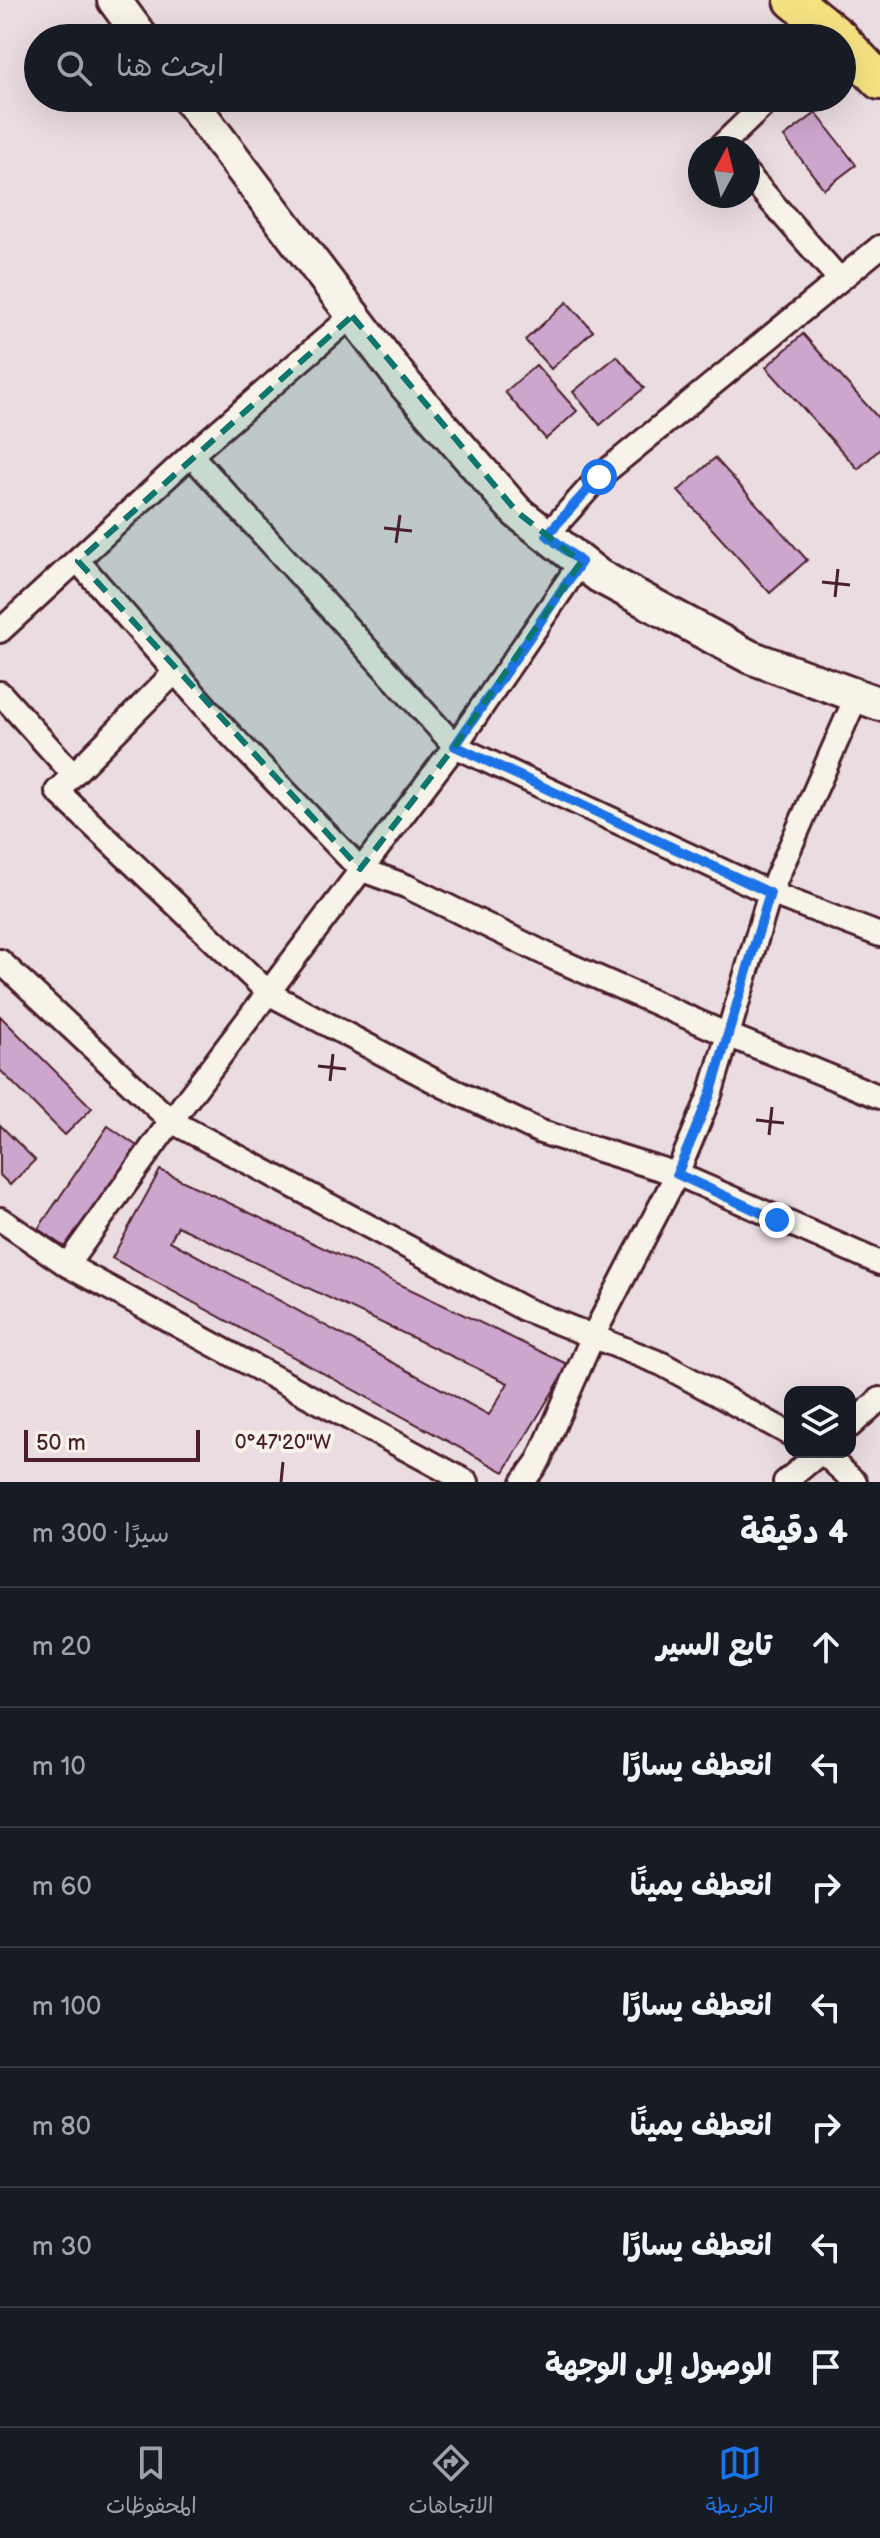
<!DOCTYPE html>
<html lang="ar">
<meta charset="utf-8">
<style>
body{margin:0;font-family:"Balsamiq Sans","Playpen Sans Arabic",sans-serif;background:#20242c;color:#f1f3f6;direction:rtl}
.controls{position:absolute;right:24px;bottom:24px;display:grid;overflow:hidden;border-radius:16px;box-shadow:0 8px 32px #0002}
.controls button{width:72px;height:72px;display:grid;place-items:center;padding:0;border:0;border-bottom:2px solid #363941;background:#171b24;color:#f1f3f6;font:40px sans-serif}
.compass{position:absolute;left:688px;top:136px;width:72px;height:72px;border-radius:50%;background:#171b24;box-shadow:0 8px 32px #0002;rotate:7deg}
.scale{position:absolute;left:24px;bottom:20px;width:176px;box-sizing:border-box;padding-left:8px;border:4px solid #4a1f2b;border-top:0;font-size:22px;line-height:28px;white-space:nowrap;color:#4a1f2b;-webkit-text-stroke:6px #f7f3e8;paint-order:stroke}
.stop{position:absolute;width:24px;height:24px;margin:-18px;border:6px solid #1a73e8;border-radius:50%;background:#fff}
.stop.end{background:#1a73e8;border-color:#fff;box-shadow:0 2px 8px #0008}
.list{margin:0;padding:0;list-style:none}
h2{display:flex;justify-content:space-between;align-items:center;height:104px;margin:0;padding:0 32px;font-size:34px}
h2 small{font-size:26px;font-weight:400;color:#9ea1a6}
.list li{display:grid;grid-template-columns:52px 1fr auto;gap:24px;align-items:center;box-sizing:border-box;height:120px;padding:0 32px;border-top:2px solid #363941}
.list b{display:block;font-size:30px;white-space:nowrap}
.list em{font-size:26px;font-style:normal;color:#9ea1a6}
.icon{flex:none;width:44px;height:44px;fill:none;stroke:currentColor;stroke-width:2;stroke-linecap:round;stroke-linejoin:round}
.map{position:relative;flex:none;width:880px;height:1482px;overflow:hidden;direction:ltr}
.search{position:absolute;background:#171b24;box-shadow:0 8px 32px #0002;left:24px;right:24px;top:24px;height:88px;display:flex;align-items:center;gap:20px;box-sizing:border-box;padding:0 28px;border-radius:44px;color:#9ea1a6;font-size:30px}
.sheet{height:944px;background:#171b24}
nav{display:flex;justify-content:space-around;align-items:center;box-sizing:border-box;height:112px;border-top:2px solid #363941;background:#171b24;font-size:22px;color:#9ea1a6}
nav a{display:grid;justify-items:center;gap:4px}
nav .on{color:#1a73e8}
.map>svg:first-child{display:block}
.building{fill:#cda6cd;stroke:#4a1f2b;stroke-width:2;fill-rule:evenodd}
.lines{fill:none;stroke-linecap:round;stroke-linejoin:round}
.minor-casing{stroke:#4a1f2b;stroke-width:28}
.secondary-casing{stroke:#4a1f2b;stroke-width:38}
.primary-casing{stroke:#4a1f2b;stroke-width:42}
.minor{stroke:#f7f3e8;stroke-width:22}
.secondary{stroke:#f7f3e8;stroke-width:32}
.primary{stroke:#f5e382;stroke-width:36}
.route{stroke:#1a73e8;stroke-width:10}
.marked{fill:#0f766e;fill-opacity:0.2;stroke:#0f766e;stroke-width:6;stroke-dasharray:16 10;stroke-linejoin:round}
.ticks{fill:none;stroke:#4a1f2b;stroke-width:3}
.ticks-label{font-size:20px;text-anchor:middle;fill:#4a1f2b;stroke:#f7f3e8;stroke-width:8;stroke-linejoin:round;paint-order:stroke}
</style>
<div class="map">
<svg width="880" height="1482" viewBox="0 0 880 1482">
<rect width="100%" height="100%" fill="#eadce0"/>
<filter id="ink" filterUnits="userSpaceOnUse"><feTurbulence type="fractalNoise" baseFrequency=".0125" numOctaves="2"/><feDisplacementMap in="SourceGraphic" scale="16" xChannelSelector="R" yChannelSelector="G"/><feConvolveMatrix kernelMatrix="1 2 1 2 8 2 1 2 1" color-interpolation-filters="sRGB"/></filter>
<g filter="url(#ink)">
<!-- building -->
<path class="building" d="M816,113L856,165L824,189L784,137Z
M567,302L593,331L551,369L525,340Z
M803,334L880,420V449L858,469L766,367Z
M617,356L644,388L600,425L573,392Z
M536,365L577,411L546,439L505,392Z
M715,458L807,560L770,593L678,491Z
M0,1016L92,1108L65,1135L0,1070Z
M0,1125L35,1160L10,1185L0,1175Z
M108,1126L137,1146L67,1249L38,1229Z
M160,1170L569,1365L504,1472L112,1258ZM178,1226L508,1383L489,1415L170,1241Z"/>
<g class="lines">
<defs>
<path id="minor" d="M724,148L722,145L771,98
M748,175L840,280
M191,455L455,746L770,893L880,935
M547,535L599,477L880,247
M78,561L226,730L360,869L406,886L556,959L728,1035L880,1097
M0,631L191,455L352,316
M175,672L57,791L270,994L444,1086L541,1132L677,1174L880,1263
M0,693L73,774
M0,961L171,1121L524,1309L662,1364L790,1434
M0,1219L67,1265L467,1482
M67,1265L171,1121L455,746L581,562
M850,1426L880,1399
M822,1452L855,1482
M523,1482L539,1460L593,1336L677,1174L710,1095L770,893L857,695
M785,1482L821,1452"/>
<path id="secondary" d="M114,0L142,38
M188,98L406,385L517,512L599,576L750,657L880,704"/>
<path id="primary" d="M793,0L840,38
M842,41L880,81"/>
</defs>
<!-- minor casing -->
<use href="#minor" class="minor-casing"/>
<!-- secondary casing -->
<use href="#secondary" class="secondary-casing"/>
<!-- primary casing -->
<use href="#primary" class="primary-casing"/>
<!-- minor -->
<use href="#minor" class="minor"/>
<!-- secondary -->
<use href="#secondary" class="secondary"/>
<!-- primary -->
<use href="#primary" class="primary"/>
</g>
</g>
<g class="lines" filter="url(#ink)">
<!-- route -->
<path class="route" d="M599,477L547,535L581,562L455,746L770,893L710,1095L677,1174L777,1220"/>
</g>
<!-- marked area -->
<path class="marked" d="M352,316L517,512L581,562L455,746L360,869L78,561Z"/>
<!-- ticks -->
<path class="ticks" d="M384,528L412,531M396,543L400,515M822,582L850,585M835,597L838,569M318,1066L346,1069M330,1081L333,1054M756,1120L784,1123M769,1135L772,1107M281,1482L283,1462"/>
<g class="ticks-label">
<text x="283" y="1449">0°47'20"W</text>
</g>
</svg>
<div class="controls">
<button><svg class="icon" aria-label="layers" viewBox="0 0 24 24"><path d="M12 4l9 5-9 5-9-5zM3 14l9 5 9-5"/></svg></button>
</div>
<svg class="compass" viewBox="-18 -18 36 36"><path d="M0-13l5 13h-10z" fill="#e53935"/><path d="M0 13l5-13h-10z" fill="#9ea1a6"/></svg>
<div class="scale">50 m</div>
<div class="stop" style="left:599px;top:477px"></div>
<div class="stop end" style="left:777px;top:1220px"></div>
<div class="search"><svg class="icon" aria-label="search" viewBox="0 0 24 24"><circle cx="10" cy="10" r="6"/><path d="M15 15l6 6"/></svg>ابحث هنا</div>
</div>
<section class="sheet">
<h2>4 دقيقة<small>سيرًا · 300 m</small></h2>
<ul class="list">
<li><svg class="icon" aria-label="ahead" viewBox="0 0 24 24"><path d="M12 20V5M6 11l6-6 6 6"/></svg><div><b>تابع السير</b></div><em>20 m</em></li>
<li><svg class="icon" aria-label="left" viewBox="0 0 24 24"><path d="M17 20v-9H6M10 6l-5 5 5 5"/></svg><div><b>انعطف يسارًا</b></div><em>10 m</em></li>
<li><svg class="icon" aria-label="right" viewBox="0 0 24 24"><path d="M7 20v-9h11M14 6l5 5-5 5"/></svg><div><b>انعطف يمينًا</b></div><em>60 m</em></li>
<li><svg class="icon" aria-label="left" viewBox="0 0 24 24"><path d="M17 20v-9H6M10 6l-5 5 5 5"/></svg><div><b>انعطف يسارًا</b></div><em>100 m</em></li>
<li><svg class="icon" aria-label="right" viewBox="0 0 24 24"><path d="M7 20v-9h11M14 6l5 5-5 5"/></svg><div><b>انعطف يمينًا</b></div><em>80 m</em></li>
<li><svg class="icon" aria-label="left" viewBox="0 0 24 24"><path d="M17 20v-9H6M10 6l-5 5 5 5"/></svg><div><b>انعطف يسارًا</b></div><em>30 m</em></li>
<li><svg class="icon" aria-label="arrive" viewBox="0 0 24 24"><path d="M6 21V4h12l-3 4 3 4H6"/></svg><div><b>الوصول إلى الوجهة</b></div></li>
</ul>
</section>
<nav>
<a class="on"><svg class="icon" aria-label="map" viewBox="0 0 24 24"><path d="M3 6l6-2 6 2 6-2v14l-6 2-6-2-6 2zM9 4v14M15 6v14"/></svg>الخريطة</a>
<a><svg class="icon" aria-label="directions" viewBox="0 0 24 24"><path d="M12 3l9 9-9 9-9-9zM9 14v-3h6M13 9l2 2-2 2"/></svg>الاتجاهات</a>
<a><svg class="icon" aria-label="saved" viewBox="0 0 24 24"><path d="M7 4h10v16l-5-4-5 4z"/></svg>المحفوظات</a>
</nav>
